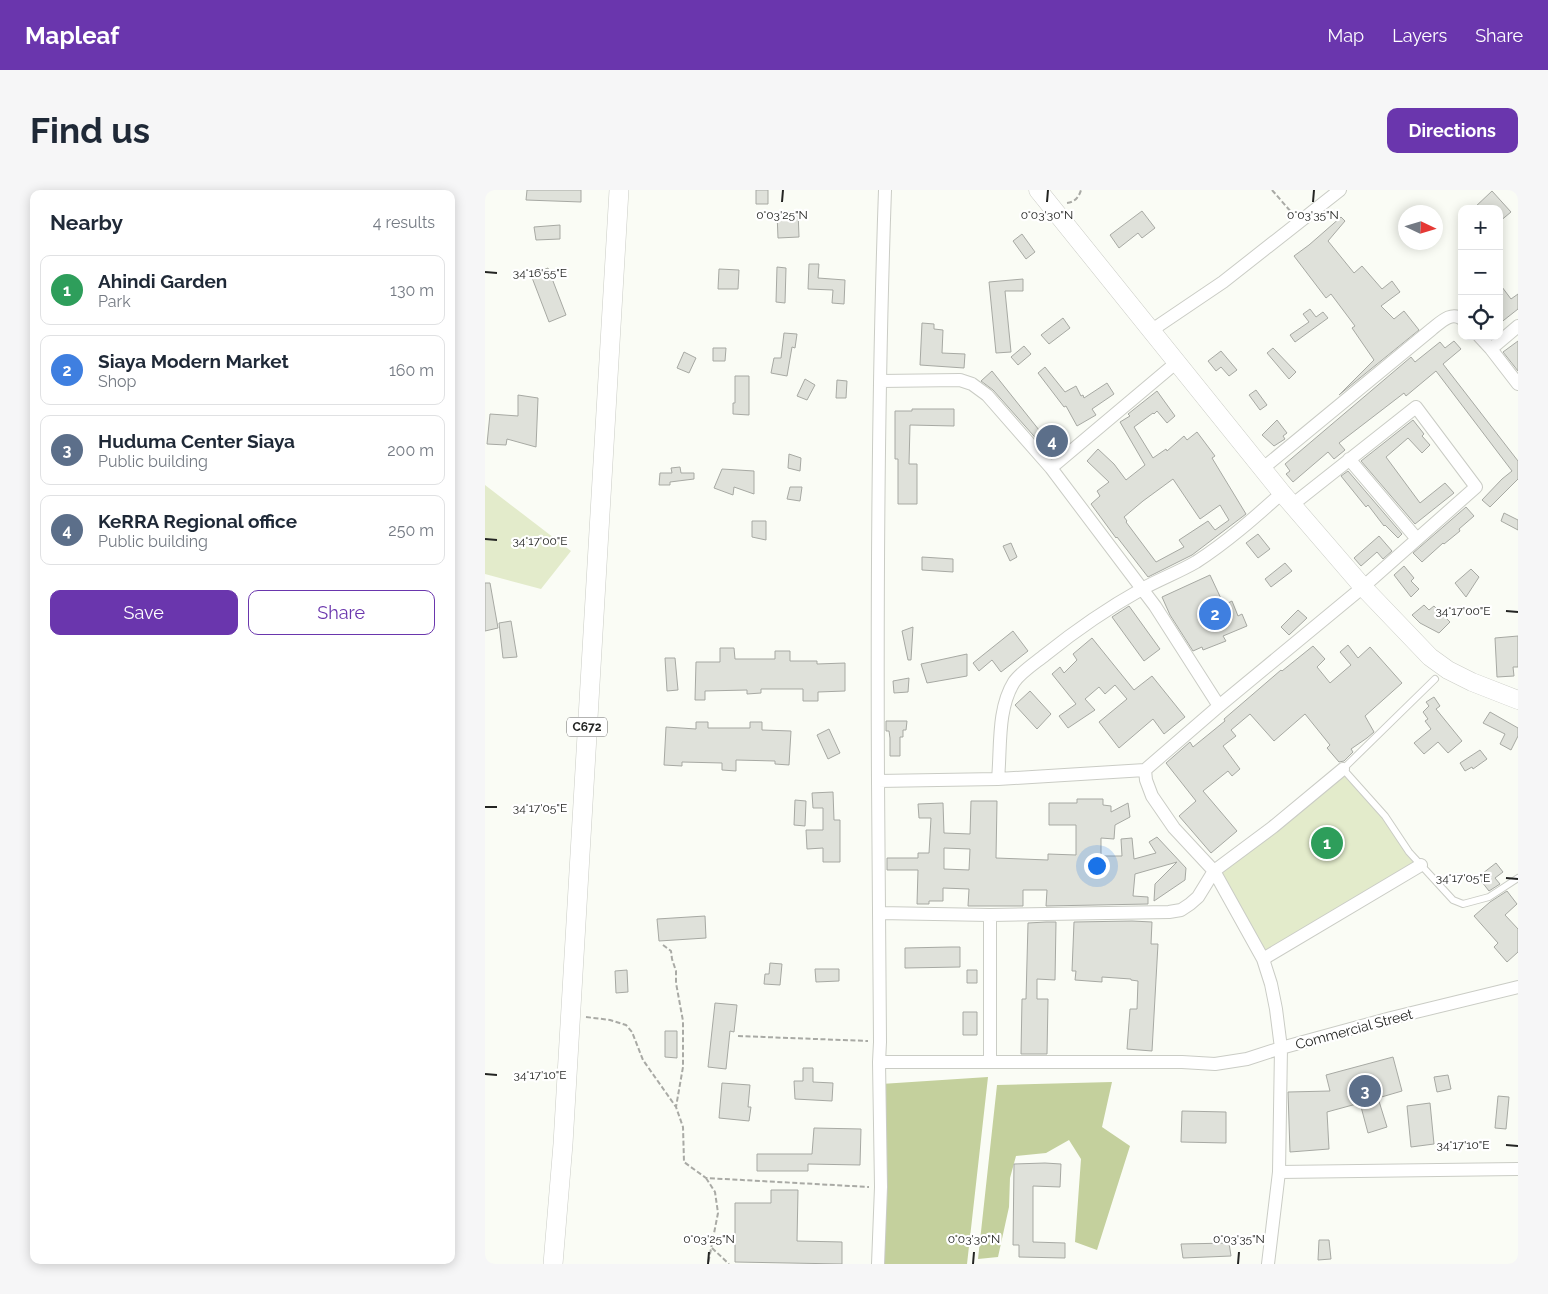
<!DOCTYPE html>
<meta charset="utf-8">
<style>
body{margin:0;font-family:Raleway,sans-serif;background:#f6f6f7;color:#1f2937}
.controls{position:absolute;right:15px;top:15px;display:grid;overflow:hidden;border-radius:10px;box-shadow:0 2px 12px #0003}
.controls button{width:45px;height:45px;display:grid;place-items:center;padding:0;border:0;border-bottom:1px solid #e0e1e3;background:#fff;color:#1f2937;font:25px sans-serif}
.compass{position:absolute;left:913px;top:15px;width:45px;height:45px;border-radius:50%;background:#fff;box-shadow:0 2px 12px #0003;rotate:94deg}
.you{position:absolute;left:611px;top:675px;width:18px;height:18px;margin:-12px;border:4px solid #fff;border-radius:50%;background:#1a73e8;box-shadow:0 0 0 8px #1a73e833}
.badge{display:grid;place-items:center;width:32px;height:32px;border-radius:50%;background:#6a36ad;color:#fff;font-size:16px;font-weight:700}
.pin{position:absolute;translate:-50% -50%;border:2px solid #fff;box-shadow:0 1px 5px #0006}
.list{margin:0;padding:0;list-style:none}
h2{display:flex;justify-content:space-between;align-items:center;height:65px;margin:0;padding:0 20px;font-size:21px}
h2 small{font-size:16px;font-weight:400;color:#747a83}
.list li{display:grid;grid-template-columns:32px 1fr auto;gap:15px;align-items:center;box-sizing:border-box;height:70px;margin:0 10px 10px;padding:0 10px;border:1px solid #e0e1e3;border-radius:10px}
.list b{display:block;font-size:19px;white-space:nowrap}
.list p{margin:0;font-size:16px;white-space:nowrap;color:#747a83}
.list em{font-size:16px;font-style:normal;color:#747a83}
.actions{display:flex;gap:10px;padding:15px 20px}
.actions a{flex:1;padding:11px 0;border:1px solid #6a36ad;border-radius:10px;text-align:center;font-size:18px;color:#6a36ad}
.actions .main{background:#6a36ad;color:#fff}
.icon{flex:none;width:28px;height:28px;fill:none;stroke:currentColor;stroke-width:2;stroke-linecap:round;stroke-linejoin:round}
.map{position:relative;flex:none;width:1033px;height:1074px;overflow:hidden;border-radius:10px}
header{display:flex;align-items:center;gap:30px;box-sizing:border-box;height:70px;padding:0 25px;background:#6a36ad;color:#fff}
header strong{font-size:24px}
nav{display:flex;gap:28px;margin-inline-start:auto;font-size:18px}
.intro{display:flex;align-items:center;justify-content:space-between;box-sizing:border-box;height:120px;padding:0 30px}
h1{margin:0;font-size:35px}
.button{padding:12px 22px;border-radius:10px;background:#6a36ad;color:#fff;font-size:18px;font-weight:700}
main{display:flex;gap:30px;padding:0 30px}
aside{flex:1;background:#fff;border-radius:10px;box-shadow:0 2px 12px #0003}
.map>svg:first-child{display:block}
.green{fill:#e3ebcb}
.forest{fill:#c4d09d}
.building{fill:#dfe1da;stroke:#a7a9a3;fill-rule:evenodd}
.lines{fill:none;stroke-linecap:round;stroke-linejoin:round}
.lane-casing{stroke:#caccc5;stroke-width:8}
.street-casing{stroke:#caccc5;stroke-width:14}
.secondary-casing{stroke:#caccc5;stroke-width:19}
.primary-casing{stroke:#caccc5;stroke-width:20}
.path{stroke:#a9aaa5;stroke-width:2;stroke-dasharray:5 2.5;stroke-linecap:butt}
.lane{stroke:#fff;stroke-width:6}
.street{stroke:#fff;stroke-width:12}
.secondary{stroke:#fff;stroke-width:18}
.primary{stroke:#fff;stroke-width:19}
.ticks{fill:none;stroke:#242523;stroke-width:2}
.labels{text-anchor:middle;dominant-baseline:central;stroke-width:4.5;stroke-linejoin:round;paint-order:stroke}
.shield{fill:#fff;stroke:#666665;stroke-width:1}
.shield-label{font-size:12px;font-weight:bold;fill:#242523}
.street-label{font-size:14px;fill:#242523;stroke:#fff}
.ticks-label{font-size:12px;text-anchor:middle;fill:#242523;stroke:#fff;stroke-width:4.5;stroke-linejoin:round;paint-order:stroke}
</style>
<header>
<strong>Mapleaf</strong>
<nav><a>Map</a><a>Layers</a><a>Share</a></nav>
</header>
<div class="intro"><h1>Find us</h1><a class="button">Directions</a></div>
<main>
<aside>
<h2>Nearby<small>4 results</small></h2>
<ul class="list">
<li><span class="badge" style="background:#2e9e5b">1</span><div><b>Ahindi Garden</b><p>Park</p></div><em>130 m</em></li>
<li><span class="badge" style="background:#3f7fe0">2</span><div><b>Siaya Modern Market</b><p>Shop</p></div><em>160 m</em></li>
<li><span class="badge" style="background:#5c6f8a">3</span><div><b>Huduma Center Siaya</b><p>Public building</p></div><em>200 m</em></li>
<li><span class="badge" style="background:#5c6f8a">4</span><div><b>KeRRA Regional office</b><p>Public building</p></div><em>250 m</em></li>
</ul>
<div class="actions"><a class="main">Save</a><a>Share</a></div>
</aside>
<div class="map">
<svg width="1033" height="1074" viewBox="0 0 1033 1074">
<rect width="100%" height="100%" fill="#fafcf5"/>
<!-- green -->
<path class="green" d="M0,295L86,361L56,399L0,384Z
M858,579L936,675L784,765L729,681Z"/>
<!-- forest -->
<path class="forest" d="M503,887L482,1074H399L396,894Z
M627,892L617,937L645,956L612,1060L590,1052L596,969L584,950L561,963L531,966L525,988L524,1017L513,1067L493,1069L512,895Z"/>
<!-- building -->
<path class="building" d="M42,0H96V12L41,10Z
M271,0H283V14H271Z
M1007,1L1026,22L1014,32V19H988Z
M313,21L314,47L293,48L292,23Z
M657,21L670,38L657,48L653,43L634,58L625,45Z
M856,27L860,31L843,51L869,83L877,76L897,99L907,91L915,102L896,116L909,129L919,121L934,140L854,205L889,170L867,138L870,136L846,104L841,108L809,66L824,55Z
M75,35V49L51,50L49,37Z
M537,44L550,62L541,69L528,51Z
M324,74H334L333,88L360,90L359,114L347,113L348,100L323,99Z
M292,77L301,78L300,113L291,112Z
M63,78L81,125L64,132L46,85Z
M234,79L254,80L253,99H233Z
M538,89V101H520L526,162L511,163L504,92Z
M1014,93L1026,109L1033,104V119L1014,134Z
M825,119L831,127L838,122L843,128L810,152L805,145L824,132L818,124Z
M578,128L585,138L564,154L556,145Z
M437,133L449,134V139L458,140L457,163L480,164L479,178L435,175Z
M299,143L312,144L310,158L307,157L302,186L286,183L289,168H296Z
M969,151L976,159L958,174L1033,271V289L1005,317L997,310L1017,289L1027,281L951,181L921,206L919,203L854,253L860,260L849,269L843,262L808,292L801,284L805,281L800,274L926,167L930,172L955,152L960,158Z
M1033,151V181L1018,162Z
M539,156L546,164L533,175L526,167Z
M228,158H241L240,171H228Z
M788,158L811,182L804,189L782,163Z
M736,161L752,180L744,186L736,177L731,181L723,171Z
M199,162L211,168L204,183L192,178Z
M560,177L580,202L591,196L596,206L598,205L599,208L622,193L629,204L607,219L611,225L592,236L581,216L579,217L553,183Z
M507,181L562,250L567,246L574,256L564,263L508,200L496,191Z
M250,186H264V225L248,224V213H250Z
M320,189L330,195L322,210L312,206Z
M352,190L362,191L361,208H351Z
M771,200L782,215L775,220L764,205Z
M672,201L690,226L682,233L672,221L669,224L668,223L649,237L668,268L681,259L682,261L699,246L702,250L712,242L730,266L727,268L761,324L707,365L663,387L632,347L631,348L606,314L615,306L612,301L624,292L602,271L613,259L629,274L641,290L660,275L635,232L645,226L643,224ZM688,289L715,329L735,315L744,330L730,340L723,331L694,350L699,357L671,372L641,332L642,331L639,327L658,311Z
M33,205L53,208L51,257L22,249L21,255L2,254L5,224L33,226Z
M427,219H469V236L425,235L424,274H432V314H413V269H410V221H427Z
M792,230L802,243L798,246L800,249L789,256L777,245Z
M928,230L939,244L937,246L945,255L937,263L923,248L901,267L935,313L960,293L969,303L930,334L876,271Z
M304,264L316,268L315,281L303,278Z
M195,277L196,283H209V289L185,292V295H174L175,283H187L186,278Z
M237,279L269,281V304L249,297L248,305L229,298Z
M863,281L917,344L913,348L900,335L899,336L883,315L881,317L856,286Z
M305,297H317L315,311L302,309Z
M981,317L989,326L974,339L975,341L959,354L958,353L937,372L928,363Z
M1019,323L1033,330V340L1016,331Z
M267,331H281V350L267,347Z
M773,344L785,359L773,368L761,353Z
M894,346L907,361L898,369L892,362L876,376L869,368Z
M526,353L532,367L525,371L518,356Z
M437,367L468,369V382L437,380Z
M800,373L807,381L786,397L780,389Z
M919,376L929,388L926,391L934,399L926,407L909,385Z
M986,379L994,387L981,407L970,393Z
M725,385L739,415L747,411L753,426L757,424L762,436L738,446L741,451L718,460L717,457L708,461L685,425L677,407Z
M0,393H5L13,438L0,441Z
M939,415L944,420L949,416L965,432L954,443L935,433L927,425Z
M644,416L675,459L659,471L627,427Z
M813,420L822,428L804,445L796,437Z
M26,431L32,467L18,468L14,433Z
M428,437L426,470H423L417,441Z
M528,441L543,461L516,482L507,470L494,481L488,473Z
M1033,446V477H1028L1029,486L1012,487L1010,448Z
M607,448L649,500L667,486L700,527L679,544L668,529L634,558L614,532L642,509L630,495L620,504L614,497L600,509L610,520L583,538L574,526L591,514L567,484L575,477L579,483L592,470L588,464Z
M863,455L873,468L885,457L917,493L880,526L889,542L882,548L866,559L868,562L859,571L854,572L842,558L845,555L820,524L789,551L765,524L746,540L751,546L738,556L755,579L747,586L743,581L718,601L752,641L726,663L694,626L711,611L681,573L705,552L708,557L740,531L739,529L796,480L797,481L828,456L840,469L832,477L845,493L866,475L855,462Z
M235,458H249L250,469H290V461H305V471H332V474L360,473V501L333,502V511H318V499H276V503L262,504V500L220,501V510H210L211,472H235Z
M482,464V486L442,493L436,474Z
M180,468H190L193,500L182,501Z
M424,488L423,502L409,503L408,491Z
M545,501L566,524L552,539L530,515Z
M949,507L955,516L951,519L977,551L963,563L953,552L939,564L929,553L946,539L940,531L943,529L938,522L944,516L941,512Z
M1005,522L1033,538V546L1026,560L1015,554L1020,544L998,533Z
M401,531H422L421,540H418V547H415V566H405V548L404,541H401Z
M211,532H223V538H265V532H277V540L306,541L304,575L290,574V571L251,570V581L237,580V573L197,572V576L179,575L181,537L211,539Z
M344,539L355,563L343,569L332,545Z
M995,560L1002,569L988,579L987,577L980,581L975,573Z
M348,602L349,630H355V672H338V658L322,659L321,640H338V618H328L327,603Z
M592,609H618V615L626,616V622L643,613L645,627L630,635L629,649L616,648V666H637L636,649L647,648L649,669L671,663L664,652L672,647L701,678L700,690L669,711L670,694L692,672L650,684L648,706L663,707V714L561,716L562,700H538V716H483L484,699L458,698V711H444V714H432L433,680H402V668H433V663H444L446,628H434L433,614L458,613L459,643L485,644L486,611H512L511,668L563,670V664L591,665V635H564V613H592ZM459,658L485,659L484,680L459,679Z
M310,610L321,611L320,636L309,635Z
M1011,673L1018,682L1010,688L1015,694L1004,701L993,687Z
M1022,701L1032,714L1020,725L1033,739V762L1022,772L1009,757L1013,753L989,726L1005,712Z
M220,726L221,748L174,751L172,729Z
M647,731L667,732L666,754H673L667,861L642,859L645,819H652L653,791L646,790V789L617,787V792L590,790L591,781H587L589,732Z
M561,732H571L570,790L552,789V809H563L562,864H536L537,809H541L543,733Z
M466,757H475V777L420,778V758Z
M285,773L297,774L295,795L279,794L280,784H284Z
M330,779H354V791L331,792Z
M142,780L143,802L131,803L130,781Z
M482,780H492V793H482Z
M230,813L252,815L249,842L245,841L241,879L223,877Z
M478,822H492V845H478Z
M180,841H192V868L180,867Z
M908,867L917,901L893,908L902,937L883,943L875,913L842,922L844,959L805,962L803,902L845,901L841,885Z
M318,878H328V892L348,893L347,911L310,909L309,891H318Z
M963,885L966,899L952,902L949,887Z
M237,893L265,895L263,917H266L264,931L234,928Z
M1013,906L1024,907L1021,939L1010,938Z
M945,913L949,954L926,957L922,916Z
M697,921L741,922V953L696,952Z
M329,938L376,939L375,975L323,974V981H272V964H327Z
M560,973L576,974L575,997L548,996V1052L580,1053V1068L534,1067V1055H528L529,974Z
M286,1000H313L312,1051L357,1052V1074L250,1072V1013H286Z
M834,1050H844L846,1069L833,1070Z
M744,1053L746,1066L698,1068L696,1054Z"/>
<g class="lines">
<defs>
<path id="lane" d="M950,489L858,579L900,626L924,662L968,710L978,714L1004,707L1033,688"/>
<path id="street" d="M667,140L738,92L855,0
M994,146L1006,159L1033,136
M1006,159L1033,194
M395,191L475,190L487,194L502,205L566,278L670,416L734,516
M864,269L932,349
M566,278L692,172
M777,279L947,139C956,132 966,121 977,129
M513,589C516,558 512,519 529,492C536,482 550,473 560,465C591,440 623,418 657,399C675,389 694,382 711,372C742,352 769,328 797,303
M393,591L513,589L660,580
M394,723L505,725L684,722L696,720L705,714L713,707L729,681L788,637L858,579
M778,769L936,675
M394,872H697L730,874L762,869L796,858L791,819L786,794L778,769L729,681L689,638L667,606L661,590L660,580L734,516L878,397L991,297L931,217L807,315
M505,872V725
M794,982L1033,979
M393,1074L396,997L394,872L395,852C394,765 394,678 393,591C392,394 393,197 400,0
M783,1074L794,982L796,858L906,828L1033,797"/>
<path id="secondary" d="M553,0L797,303L878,397L945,467L963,480L987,492L1033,510"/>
<path id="primary" d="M68,1074L78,954L134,0"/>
</defs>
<!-- lane casing -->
<use href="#lane" class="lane-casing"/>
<!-- street casing -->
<use href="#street" class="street-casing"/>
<!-- secondary casing -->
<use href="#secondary" class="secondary-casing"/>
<!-- primary casing -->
<use href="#primary" class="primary-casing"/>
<!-- path -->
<path class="path" d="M787,0L807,23
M582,13C590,12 594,7 596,0
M178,755L186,761L187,769L191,781V793L198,831V877L191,917
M101,827L125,830L141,835L147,842L158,870L191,917L198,937L199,972L221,988L384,997
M253,846L383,851
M221,988L230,1002L233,1023L223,1074
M227,1058L244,1074"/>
<!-- lane -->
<use href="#lane" class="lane"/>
<!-- street -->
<use href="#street" class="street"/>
<!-- secondary -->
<use href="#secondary" class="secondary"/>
<!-- primary -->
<use href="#primary" class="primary"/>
</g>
<!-- ticks -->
<path class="ticks" d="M297,12L298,0M562,12L563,0M828,12L829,0M0,82L12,83M0,349L12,350M1021,421L1033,422M0,617H12M1021,688L1033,689M0,884L12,885M1021,955L1033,956M223,1074L224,1062M488,1074L489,1062M753,1074L754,1062"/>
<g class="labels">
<!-- shield labels -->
<rect class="shield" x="82" y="527.5" width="40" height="19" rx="4"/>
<g class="shield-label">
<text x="102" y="537">C672</text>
</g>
<!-- street labels -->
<g class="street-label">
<text transform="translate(869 839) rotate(-15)">Commercial Street</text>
</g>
</g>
<g class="ticks-label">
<text x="297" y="29">0°03'25"N</text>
<text x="562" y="29">0°03'30"N</text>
<text x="828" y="29">0°03'35"N</text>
<text x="55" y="87">34°16'55"E</text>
<text x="55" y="355">34°17'00"E</text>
<text x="978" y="425">34°17'00"E</text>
<text x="55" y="622">34°17'05"E</text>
<text x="978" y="692">34°17'05"E</text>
<text x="55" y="889">34°17'10"E</text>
<text x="978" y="959">34°17'10"E</text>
<text x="224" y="1053">0°03'25"N</text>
<text x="489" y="1053">0°03'30"N</text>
<text x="754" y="1053">0°03'35"N</text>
</g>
</svg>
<div class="controls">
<button>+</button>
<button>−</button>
<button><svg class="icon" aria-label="locate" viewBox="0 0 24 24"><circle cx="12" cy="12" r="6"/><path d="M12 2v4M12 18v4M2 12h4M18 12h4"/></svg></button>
</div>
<svg class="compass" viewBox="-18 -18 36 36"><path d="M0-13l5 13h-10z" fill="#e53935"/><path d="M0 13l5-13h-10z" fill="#747a83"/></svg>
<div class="you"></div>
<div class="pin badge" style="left:842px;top:653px;background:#2e9e5b">1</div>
<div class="pin badge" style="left:730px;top:424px;background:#3f7fe0">2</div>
<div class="pin badge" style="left:880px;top:901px;background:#5c6f8a">3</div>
<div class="pin badge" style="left:567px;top:251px;background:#5c6f8a">4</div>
</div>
</main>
